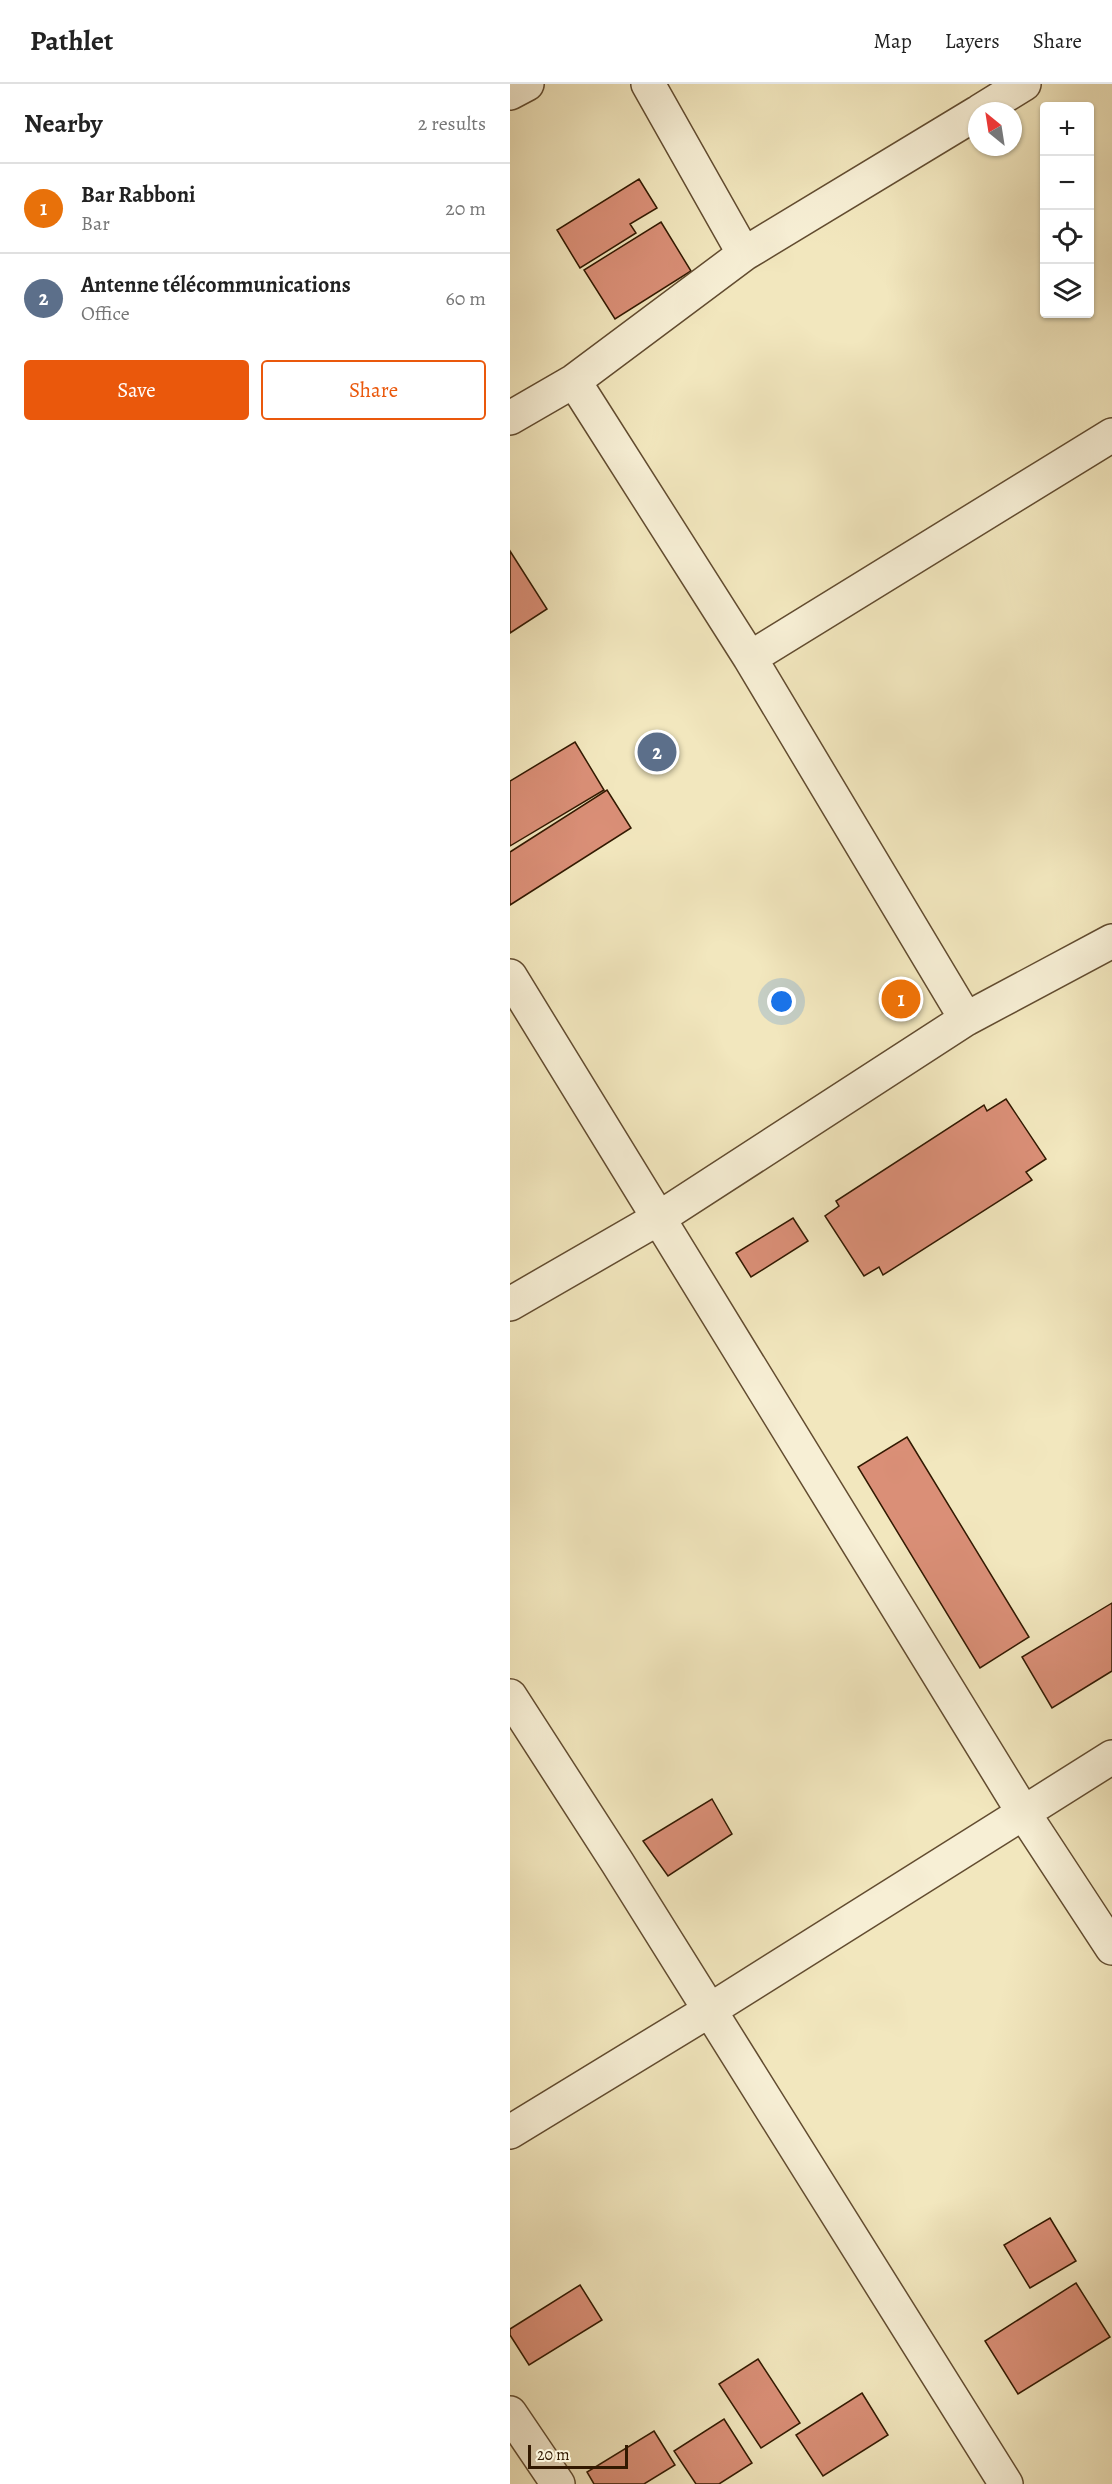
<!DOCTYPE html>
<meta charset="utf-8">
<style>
body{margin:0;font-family:Alegreya,serif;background:#f2f2f2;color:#222}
.controls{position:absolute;right:18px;top:18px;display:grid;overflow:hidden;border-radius:6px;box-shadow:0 2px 4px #0004}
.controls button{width:54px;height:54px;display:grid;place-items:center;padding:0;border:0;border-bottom:2px solid #e0e0e0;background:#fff;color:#222;font:30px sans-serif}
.compass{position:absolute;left:458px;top:18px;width:54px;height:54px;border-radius:50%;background:#fff;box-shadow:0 2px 4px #0004;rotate:330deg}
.scale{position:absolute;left:18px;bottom:15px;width:100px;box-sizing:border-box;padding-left:6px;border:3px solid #321901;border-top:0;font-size:16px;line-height:21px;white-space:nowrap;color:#321901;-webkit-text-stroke:4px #f7efd5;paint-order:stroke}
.you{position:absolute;left:272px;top:918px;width:21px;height:21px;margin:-15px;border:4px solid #fff;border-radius:50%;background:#1a73e8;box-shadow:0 0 0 9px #1a73e833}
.badge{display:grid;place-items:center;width:39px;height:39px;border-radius:50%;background:#ea580c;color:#fff;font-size:20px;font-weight:700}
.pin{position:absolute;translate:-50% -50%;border:3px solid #fff;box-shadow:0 2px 6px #0006}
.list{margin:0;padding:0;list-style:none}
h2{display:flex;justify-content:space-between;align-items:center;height:78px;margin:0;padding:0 24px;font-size:26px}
h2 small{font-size:20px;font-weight:400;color:#767676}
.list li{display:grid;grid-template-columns:39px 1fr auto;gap:18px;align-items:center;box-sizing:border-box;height:90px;padding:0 24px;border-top:2px solid #e0e0e0}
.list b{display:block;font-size:22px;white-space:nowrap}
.list p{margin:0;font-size:20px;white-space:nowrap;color:#767676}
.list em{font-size:20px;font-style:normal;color:#767676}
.actions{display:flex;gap:12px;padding:18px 24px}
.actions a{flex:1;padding:14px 0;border:2px solid #ea580c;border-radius:6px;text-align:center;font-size:21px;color:#ea580c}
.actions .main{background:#ea580c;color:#fff}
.icon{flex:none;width:33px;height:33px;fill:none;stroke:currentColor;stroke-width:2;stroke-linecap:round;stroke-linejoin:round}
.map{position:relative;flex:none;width:602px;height:2400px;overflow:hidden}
header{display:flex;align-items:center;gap:36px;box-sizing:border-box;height:84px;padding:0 30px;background:#fff;border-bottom:2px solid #e0e0e0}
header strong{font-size:28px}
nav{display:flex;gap:33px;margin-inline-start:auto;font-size:21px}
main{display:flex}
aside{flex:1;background:#fff}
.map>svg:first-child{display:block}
.building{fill:#da8f77;stroke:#321901;stroke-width:1.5}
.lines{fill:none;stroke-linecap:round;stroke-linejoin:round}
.street-casing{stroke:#624c30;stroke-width:36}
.street{stroke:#f7efd5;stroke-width:33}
</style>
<header>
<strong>Pathlet</strong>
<nav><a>Map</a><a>Layers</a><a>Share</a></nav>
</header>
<main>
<aside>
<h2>Nearby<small>2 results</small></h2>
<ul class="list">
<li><span class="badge" style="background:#e8710a">1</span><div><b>Bar Rabboni</b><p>Bar</p></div><em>20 m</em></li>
<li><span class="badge" style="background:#5c6f8a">2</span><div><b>Antenne télécommunications</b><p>Office</p></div><em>60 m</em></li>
</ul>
<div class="actions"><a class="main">Save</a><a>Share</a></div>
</aside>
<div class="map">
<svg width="602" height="2400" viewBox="0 0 602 2400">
<rect width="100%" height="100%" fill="#f2e7be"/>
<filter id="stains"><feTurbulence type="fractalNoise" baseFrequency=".00333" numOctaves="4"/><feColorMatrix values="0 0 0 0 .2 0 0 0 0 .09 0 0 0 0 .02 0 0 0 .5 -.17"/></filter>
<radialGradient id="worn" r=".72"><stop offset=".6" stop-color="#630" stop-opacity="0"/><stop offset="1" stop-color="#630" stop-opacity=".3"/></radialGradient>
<!-- building -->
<path class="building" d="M129,95L147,124L120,140L126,149L70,184L47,146Z
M151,138L181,187L105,235L74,186Z
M0,467L37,525L0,549Z
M65,658L94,706L0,762V697Z
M97,706L121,744L0,821V768Z
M496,1015L536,1075L516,1088L522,1096L373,1191L369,1183L354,1192L315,1132L329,1122L326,1117L474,1021L477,1027Z
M283,1134L298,1157L241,1193L226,1169Z
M397,1353L519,1553L470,1584L348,1383Z
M602,1519V1587L542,1624L512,1573Z
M202,1715L222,1750L158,1792L133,1757Z
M540,2134L566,2177L520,2204L494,2161Z
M566,2199L600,2253L508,2310L475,2257Z
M70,2201L92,2236L19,2281L0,2251V2245Z
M248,2275L290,2339L251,2364L209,2300Z
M352,2309L378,2351L313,2392L286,2351Z
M214,2335L242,2379L209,2400H186L164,2367Z
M144,2347L165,2381L134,2400H84L77,2388Z"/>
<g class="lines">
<defs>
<path id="street" d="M138,0L234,170
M0,9L17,0
M470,27L514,0
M64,297L240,574L456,935
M0,334L64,297L234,170L467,29
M240,574L602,351
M0,892L513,1728L602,1864
M0,1220L149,1134L456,935L602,857
M0,1612L107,1778L496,2400
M0,2048L200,1926L602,1673
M0,2329L48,2400"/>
</defs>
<!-- street casing -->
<use href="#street" class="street-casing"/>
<!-- street -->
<use href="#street" class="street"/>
</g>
<rect width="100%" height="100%" filter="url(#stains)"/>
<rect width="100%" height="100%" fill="url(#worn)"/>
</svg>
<div class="controls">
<button>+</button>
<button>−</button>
<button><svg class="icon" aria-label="locate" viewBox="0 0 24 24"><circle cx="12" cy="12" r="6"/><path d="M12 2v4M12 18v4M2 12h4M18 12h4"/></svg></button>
<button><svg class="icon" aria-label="layers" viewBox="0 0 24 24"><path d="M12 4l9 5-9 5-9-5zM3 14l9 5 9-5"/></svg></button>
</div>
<svg class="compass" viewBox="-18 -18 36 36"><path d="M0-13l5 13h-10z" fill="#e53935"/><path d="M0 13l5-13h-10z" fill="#767676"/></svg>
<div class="scale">20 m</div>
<div class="you"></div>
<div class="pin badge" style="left:391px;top:915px;background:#e8710a">1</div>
<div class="pin badge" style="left:147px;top:668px;background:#5c6f8a">2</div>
</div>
</main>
